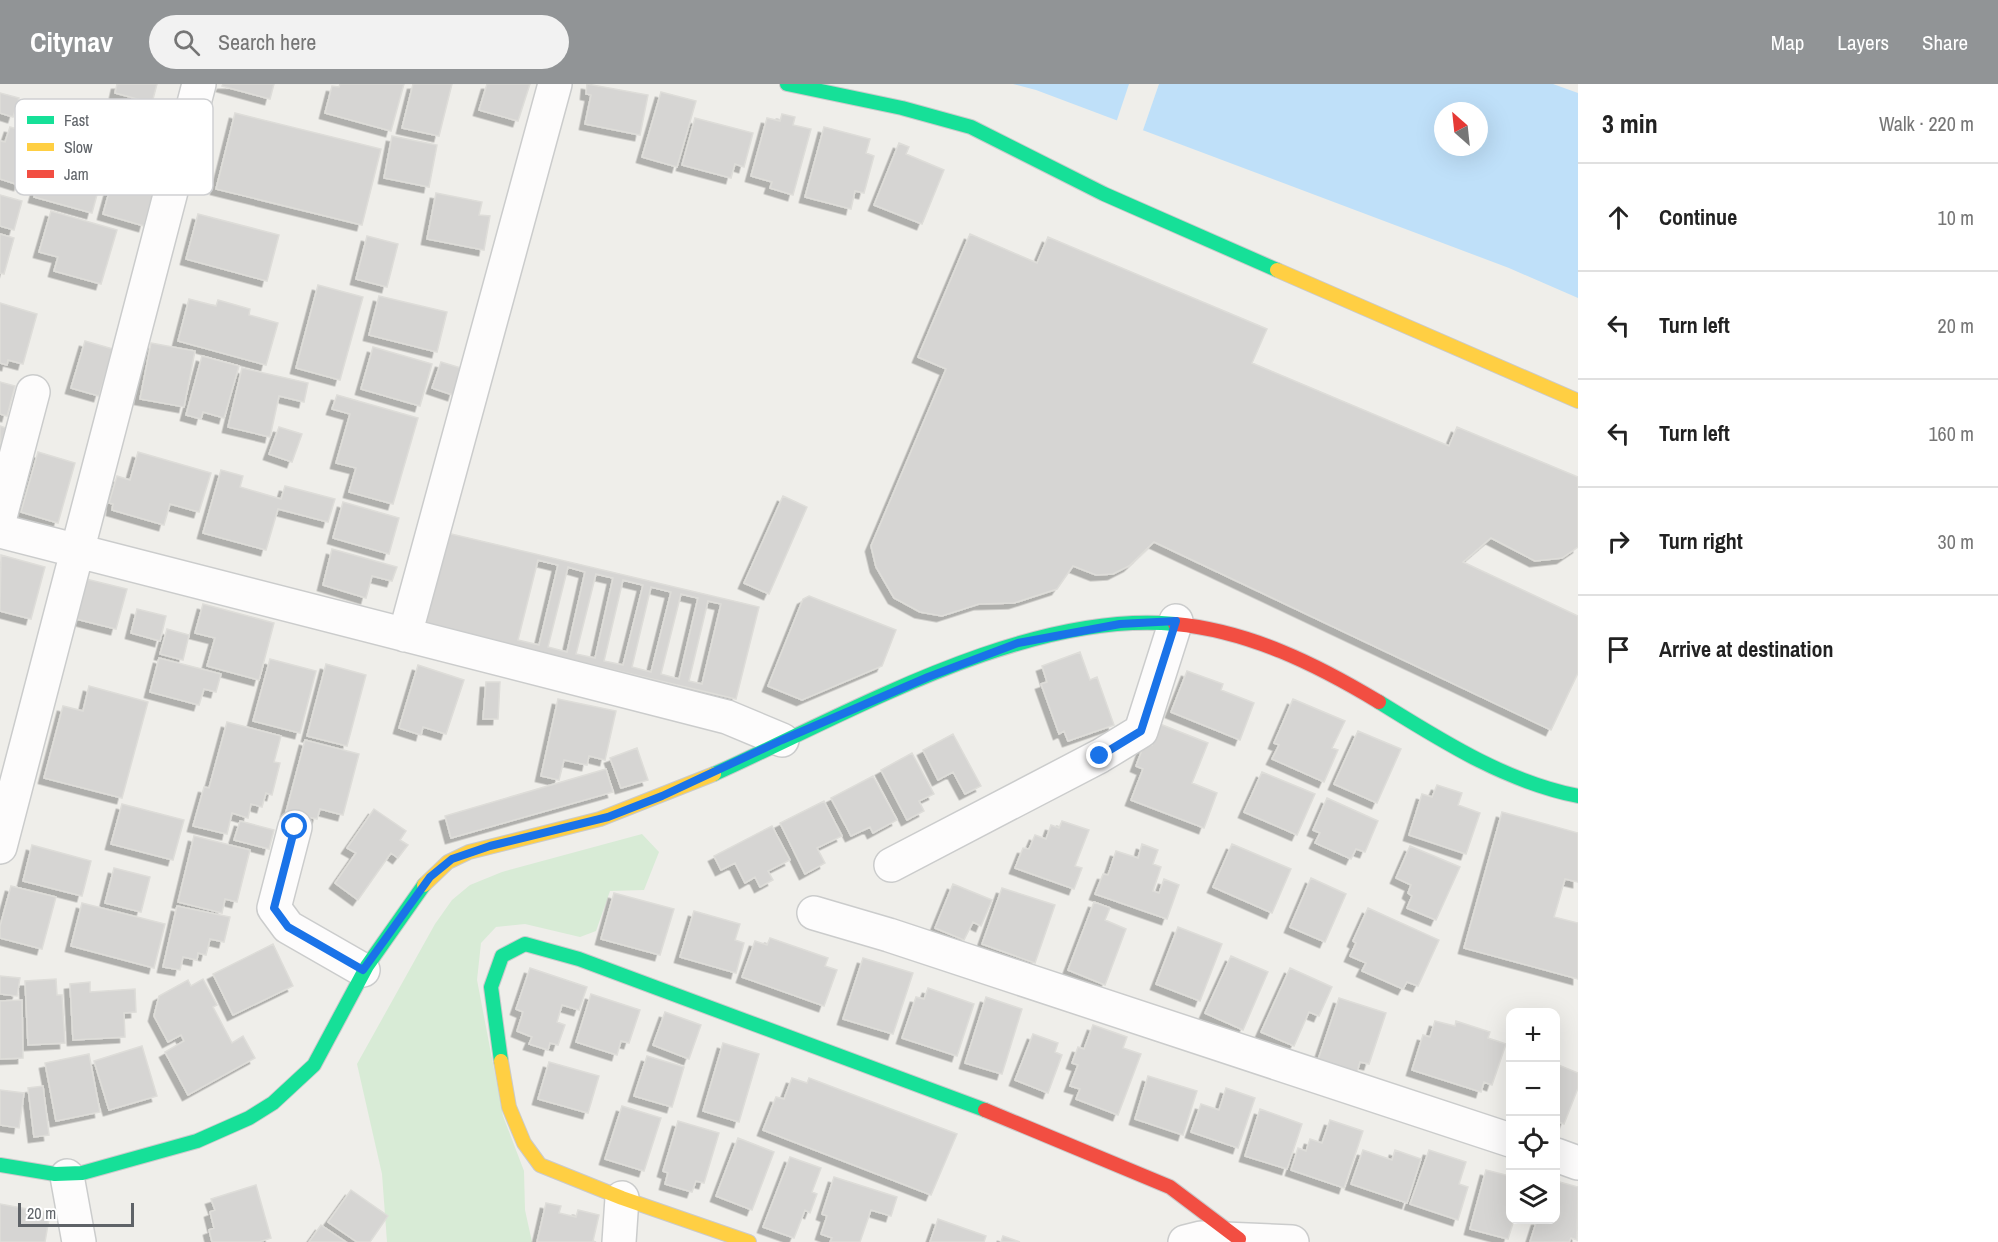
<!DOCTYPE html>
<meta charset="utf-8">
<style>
body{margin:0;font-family:"Archivo Narrow",sans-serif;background:#f2f2f2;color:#222}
.controls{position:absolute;right:18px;bottom:18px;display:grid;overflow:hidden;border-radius:12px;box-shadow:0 6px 24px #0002}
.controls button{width:54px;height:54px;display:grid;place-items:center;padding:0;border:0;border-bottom:2px solid #e0e0e0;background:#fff;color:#222;font:30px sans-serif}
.compass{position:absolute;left:1434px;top:18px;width:54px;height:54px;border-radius:50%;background:#fff;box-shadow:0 6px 24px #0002;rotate:333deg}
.scale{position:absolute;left:18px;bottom:15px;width:116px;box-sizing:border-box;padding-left:6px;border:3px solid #5f6368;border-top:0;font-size:16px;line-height:21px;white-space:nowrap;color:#5f6368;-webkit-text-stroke:4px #fff;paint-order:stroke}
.stop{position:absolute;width:18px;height:18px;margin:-14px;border:4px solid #1a73e8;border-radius:50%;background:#fff}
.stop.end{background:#1a73e8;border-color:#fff;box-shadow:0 2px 6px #0008}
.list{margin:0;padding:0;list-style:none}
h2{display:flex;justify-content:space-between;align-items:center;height:78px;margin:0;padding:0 24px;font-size:26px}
h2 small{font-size:20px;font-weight:400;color:#767676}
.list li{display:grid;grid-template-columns:39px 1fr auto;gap:18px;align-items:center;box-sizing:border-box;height:108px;padding:0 24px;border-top:2px solid #e0e0e0}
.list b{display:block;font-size:22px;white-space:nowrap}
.list em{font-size:20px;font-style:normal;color:#767676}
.icon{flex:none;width:33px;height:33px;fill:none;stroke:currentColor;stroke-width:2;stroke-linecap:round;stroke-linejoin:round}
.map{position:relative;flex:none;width:1578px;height:1158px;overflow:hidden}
header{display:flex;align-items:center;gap:36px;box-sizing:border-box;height:84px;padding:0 30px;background:#919496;color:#fff}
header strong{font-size:28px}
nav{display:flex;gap:33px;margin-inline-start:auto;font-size:21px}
.search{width:420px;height:54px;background:#f2f2f2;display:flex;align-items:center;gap:15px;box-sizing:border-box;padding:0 21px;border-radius:33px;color:#767676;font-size:22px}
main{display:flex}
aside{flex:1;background:#fff}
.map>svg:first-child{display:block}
.green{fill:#d8ebd6}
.water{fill:#bfe0f9;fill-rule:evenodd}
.pier{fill:#efeeea}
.building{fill:#d6d5d3;stroke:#deddd9;stroke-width:1.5;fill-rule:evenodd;filter:url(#shadow)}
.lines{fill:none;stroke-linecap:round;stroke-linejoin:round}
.street-casing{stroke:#cbcccc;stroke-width:36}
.fast-casing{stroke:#cacacb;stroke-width:16}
.slow-casing{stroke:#cacacb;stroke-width:16}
.jam-casing{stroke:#cacacb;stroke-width:16}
.street{stroke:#fdfcfc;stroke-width:33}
.fast{stroke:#16e098;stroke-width:14}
.slow{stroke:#ffcf43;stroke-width:14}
.jam{stroke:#f24e42;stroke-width:14}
.route{stroke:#1a73e8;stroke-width:8}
.key{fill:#fff;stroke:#cfd0d2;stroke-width:1.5}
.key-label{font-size:16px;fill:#5f6368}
</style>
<header>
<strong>Citynav</strong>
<div class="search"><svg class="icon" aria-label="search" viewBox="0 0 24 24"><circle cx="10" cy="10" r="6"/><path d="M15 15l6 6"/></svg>Search here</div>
<nav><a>Map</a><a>Layers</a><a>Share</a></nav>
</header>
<main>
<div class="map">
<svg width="1578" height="1158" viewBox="0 0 1578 1158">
<defs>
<filter id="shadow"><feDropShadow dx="-5.5" dy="5.5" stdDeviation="0" flood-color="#0004"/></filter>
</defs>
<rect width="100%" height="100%" fill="#efeeea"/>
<!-- green -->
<path class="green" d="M642,750L659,768L644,806L610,807L596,847L580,853L525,840L496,843L481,859L477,896L503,1032L524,1087L525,1126L532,1158H387L382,1090L357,980L435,840L452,816L470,801L502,788Z"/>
<!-- water -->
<path class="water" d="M1013,0H1553L1578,9V214L1509,184L1036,6ZM1443,27H1479V63H1443Z"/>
<!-- pier -->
<path class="pier" d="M1129,0H1159L1142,49L1116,39Z"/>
<!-- building -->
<path class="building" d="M117,0H157L152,19L115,9Z
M223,0H274L270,15L222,2Z
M340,0H404L391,47L325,29L332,2L339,3Z
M413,0H452L439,52L402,44Z
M487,0H530L518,37L479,26Z
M587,0L648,11L640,51L585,40L591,11L586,10Z
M661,8L696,17L677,83L642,73Z
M0,9L19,14L13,33L0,29Z
M59,29L115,45L92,129L34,113Z
M235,29L381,65L362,141L216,105Z
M782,30L795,33L793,41L811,45L793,111L770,104L772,98L751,92L767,34L780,37Z
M695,34L753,49L744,83L735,80L731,94L682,81Z
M10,43L34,49L19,101L0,95V57L5,58Z
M824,43L870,55L866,69L874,72L864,109L855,107L851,125L805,113Z
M392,52L437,61L429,103L384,94Z
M899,59L909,63L906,70L944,86L922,140L874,121Z
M121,65L153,74L145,99L155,102L144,142L103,130Z
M436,109L482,118L479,131L490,132L484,166L427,155Z
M0,111L22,117L14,146L0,142Z
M51,127L117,146L101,200L54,187L58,173L39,168Z
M198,130L279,151L267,197L186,175Z
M0,150L14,154L4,190L0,189Z
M970,150L1037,179L1048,153L1267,245L1252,279L1449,362L1457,343L1578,393V463L1562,474L1535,477L1491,454L1463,478L1578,532V589L1551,646L1154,458L1129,482L1113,490L1096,491L1073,482L1057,505L1014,519L979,520L942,532L920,528L894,514L876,483L871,462L946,285L918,273Z
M367,152L398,160L387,203L356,195Z
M318,201L363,213L340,296L296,284Z
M379,212L447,228L437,268L369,251Z
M189,215L216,222L218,216L250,225L249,231L278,239L266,281L178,257Z
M0,219L37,230L23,280L8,276L7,281L0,279Z
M85,257L113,265L99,312L71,304Z
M151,259L195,267L184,323L140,315Z
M373,263L432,280L420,322L361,305Z
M202,272L239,282L224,334L203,328L201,335L186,331Z
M441,278L461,284L453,311L432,304Z
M242,284L308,299L304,318L279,312L270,353L228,343Z
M0,298L15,302L7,332L0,330Z
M337,311L418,334L393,420L349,408L356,384L336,379L350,330L332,325Z
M0,342L6,344L0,363Z
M279,343L302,350L292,378L269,370Z
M38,368L75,379L58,439L21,428Z
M138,368L211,389L199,428L170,420L164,441L112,426L113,420L109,419L117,392L130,396Z
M221,386L243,392L240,403L281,415L285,402L335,415L328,438L278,425L266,466L203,449Z
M783,412L807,423L769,510L744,499Z
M343,418L399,434L389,470L333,454Z
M447,449L759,523L736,615L425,541ZM538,476L558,481L539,561L518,556ZM568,483L585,488L567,568L548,563ZM596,490L613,494L595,574L576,570ZM623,496L643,501L623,581L604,577ZM651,503L671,508L651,588L632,583ZM681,510L698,514L679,595L661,590ZM708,517L721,520L702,600L689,597Z
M332,465L397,483L392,497L372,492L366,514L323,501Z
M1,471L45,483L31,535L0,527Z
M86,495L127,505L116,545L76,535Z
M809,512L896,546L882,582L802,616L768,602L803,515Z
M203,520L274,539L259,596L207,582L215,554L195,549Z
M137,525L166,532L160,557L131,549Z
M167,545L189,551L183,576L160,570Z
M1080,568L1090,596L1097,593L1114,641L1068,657L1064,647L1059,650L1041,600L1047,598L1042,582Z
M159,574L221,590L216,608L204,605L199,621L150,608Z
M270,575L316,587L300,649L253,637Z
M326,580L366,591L347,662L307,652Z
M418,581L464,596L446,650L423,643L421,651L399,644Z
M1187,587L1223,600L1221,606L1254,619L1240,656L1171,628Z
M486,598H500L498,635H483Z
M89,602L148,618L122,714L44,694L63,622L83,627Z
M558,615L616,627L605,676L589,672L587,681L564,676L559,696L541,692Z
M1293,615L1345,637L1332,664L1338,666L1324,698L1272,675L1279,661L1274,659Z
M227,638L281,652L274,678L280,679L272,711L266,709L262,723L251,720L248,734L232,729L227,750L193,742L204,703L209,704Z
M1160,640L1208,659L1192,699L1217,709L1204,744L1131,716L1143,685L1136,682L1145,658L1152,661Z
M1358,647L1401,665L1377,719L1334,700Z
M953,650L981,702L965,710L953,688L938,696L923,666Z
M305,656L359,670L343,731L320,725L317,735L286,728Z
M637,664L648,696L621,704L610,674Z
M912,669L934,710L919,717L924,727L907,736L881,686Z
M606,685L613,708L451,754L445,732Z
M1262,688L1315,710L1297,751L1244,728Z
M873,692L897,736L873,749L870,743L851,752L831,714Z
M1437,701L1462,709L1458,721L1480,729L1466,770L1409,751L1422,710L1432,713Z
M1327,714L1378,737L1365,768L1356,765L1351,775L1315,759L1320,749L1313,746Z
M824,717L842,752L817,764L825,779L805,790L780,739Z
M122,720L184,736L173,776L111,760Z
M374,725L406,747L400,756L408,761L398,774L391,769L358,816L335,799L356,769L347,764Z
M1502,728L1578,749V798L1565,795L1554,833L1578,839V895L1464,864Z
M240,737L274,746L269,765L234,756Z
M1062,737L1089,746L1075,782L1082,784L1074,805L1015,784L1023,764L1029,765L1035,751L1046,755L1051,741L1059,744Z
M772,742L790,776L768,787L773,796L760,803L755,793L745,799L735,779L721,786L714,772Z
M194,752L250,766L237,818L225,815L222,829L178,818Z
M1142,760L1158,766L1153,780L1161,783L1153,807L1159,809L1164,795L1179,801L1167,835L1095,810L1103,790L1108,791L1116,767L1138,774Z
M1232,760L1291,785L1272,829L1213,803Z
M32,761L91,777L82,812L23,797Z
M1410,762L1460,783L1436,836L1407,824L1412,812L1408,809L1411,801L1396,794Z
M114,784L150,793L141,828L105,819Z
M1311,794L1346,810L1325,858L1290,843Z
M953,800L992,816L981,842L973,838L964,856L935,844Z
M11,802L56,813L42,865L0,854V842Z
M1002,804L1055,821L1035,879L982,860Z
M614,809L674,825L660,871L601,855Z
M1094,818L1110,824L1105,836L1126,845L1105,901L1068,886Z
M82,819L165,840L154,884L71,862Z
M177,822L230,833L224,858L210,855L206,871L198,869L197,876L183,873L180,886L163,883Z
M1368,824L1439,856L1418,902L1407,898L1403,905L1362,887L1366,879L1350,872L1356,859L1353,857Z
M694,827L740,840L735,856L744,859L736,889L680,873Z
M1178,843L1222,860L1200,917L1156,900Z
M770,854L828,874L825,882L837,886L824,922L742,893L755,857L767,861Z
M273,860L293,902L233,931L213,890Z
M1231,872L1268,888L1243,946L1205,929Z
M863,874L913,889L893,950L843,935Z
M530,884L587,903L579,926L562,921L557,938L565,941L558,961L550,959L548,966L529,960L532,953L517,947L523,928L516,925Z
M1290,884L1332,903L1319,932L1309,928L1294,962L1261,948Z
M0,892L20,894L17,912L0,910Z
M56,895L57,911H62L65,959L28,961L25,897Z
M203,895L217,921L213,923L232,959L243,952L255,974L188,1011L165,968L184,957L181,951L168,958L154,932L159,912L188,896L191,902Z
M90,898V908L135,905L136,928L124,929L125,953L73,956L70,900Z
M928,904L974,920L957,972L902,954L916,913L924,915Z
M591,910L640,926L629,959L621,957L617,971L576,958Z
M986,913L1022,925L1002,990L965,979Z
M1339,914L1386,929L1369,980L1360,978L1357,988L1318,976Z
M22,916L23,974L0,975V917Z
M665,928L701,941L689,975L653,961Z
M1435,937L1455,942L1456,937L1490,948L1488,954L1506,960L1492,1001L1484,998L1481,1008L1412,986L1423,951L1430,953Z
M1093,941L1127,953L1123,964L1141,970L1118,1031L1076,1015L1080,1005L1070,1002L1078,981L1072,979L1078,963L1084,965Z
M1033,950L1058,959L1055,968L1062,971L1048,1009L1015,996Z
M723,959L759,970L739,1038L703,1027Z
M142,962L157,1012L109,1026L94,977Z
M89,970L100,1028L56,1037L45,979Z
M647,972L684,983L672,1023L634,1012Z
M549,978L599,992L588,1029L538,1015Z
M1556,980L1578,989V1004L1564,1040L1556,1037Z
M1148,992L1197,1007L1183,1051L1135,1035Z
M792,994L807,999L809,994L957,1050L931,1111L763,1046L776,1013L784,1015Z
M43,1002L49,1051L34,1053L28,1004Z
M1226,1004L1255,1014L1238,1064L1191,1048L1201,1020L1219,1026Z
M0,1006L24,1009L19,1044L0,1041Z
M622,1022L661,1034L644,1087L605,1075Z
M1260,1025L1302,1040L1287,1085L1245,1072Z
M1330,1036L1363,1047L1344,1104L1291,1086L1298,1064L1306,1067L1310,1055L1322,1059Z
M678,1037L719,1049L704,1099L696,1097L692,1108L665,1100L668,1089L663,1087Z
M738,1054L774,1068L752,1126L716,1112Z
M1363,1066L1392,1076L1395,1066L1421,1075L1407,1119L1351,1100Z
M1429,1066L1466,1078L1459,1100L1468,1103L1458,1136L1410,1120Z
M790,1073L821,1084L812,1108L817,1110L810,1129L805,1126L794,1154L763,1143Z
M1486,1086L1510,1092V1136H1514L1508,1155L1470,1145Z
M834,1093L897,1113L891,1132L871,1126L860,1158H830L832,1154L821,1150L827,1132L822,1130Z
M1556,1097L1578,1103L1577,1156L1571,1154L1569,1158H1530L1537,1136H1556Z
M256,1101L271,1154L259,1158H212L209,1146L214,1144L210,1128L215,1126L211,1115Z
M351,1106L388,1132L370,1158H357L328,1138Z
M546,1119L561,1122L559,1129L576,1133L578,1126L599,1131L593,1157L596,1158H537Z
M0,1120L50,1129L45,1158H0Z
M938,1135L986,1152L984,1158H930Z
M321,1141L346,1158H309Z
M1003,1152L1020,1158H1001Z"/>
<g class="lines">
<defs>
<path id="street" d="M0,433L33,308
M0,447L727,633L782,656
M405,551L555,0
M295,743L274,824L288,843L363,886
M0,763L199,0
M891,781L1100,672L1141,647L1176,537
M814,829L889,851L1510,1056
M1556,1071L1578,1079
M67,1092L79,1158
M619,1158L622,1114
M1185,1158L1201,1154L1292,1158"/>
<path id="fast" d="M787,0L902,24L971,43L1104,110L1277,186
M1379,618C1442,657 1504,697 1578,712
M714,690C848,630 1025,526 1175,540
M501,977L491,903L502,872L525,860L579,875L985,1026
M0,1081L55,1090L82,1089L197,1057L249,1034L273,1019L314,981L367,882L424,801"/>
<path id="slow" d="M1277,186L1578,317
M424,801L448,778L469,768L600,735L714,690
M501,977L509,1023L524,1059L540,1081L622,1114L749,1158"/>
<path id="jam" d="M1175,540C1249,547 1316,580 1379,618
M985,1026L1170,1103L1239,1155"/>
</defs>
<!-- street casing -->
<use href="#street" class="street-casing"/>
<!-- fast casing -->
<use href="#fast" class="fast-casing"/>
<!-- slow casing -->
<use href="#slow" class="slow-casing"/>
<!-- jam casing -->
<use href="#jam" class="jam-casing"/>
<!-- street -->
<use href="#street" class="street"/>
<!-- fast -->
<use href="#fast" class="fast"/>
<!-- slow -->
<use href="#slow" class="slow"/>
<!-- jam -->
<use href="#jam" class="jam"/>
</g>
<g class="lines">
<!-- route -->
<path class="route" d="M295,743L274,824L288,843L363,886L430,793L452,775L490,762L608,733L662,712L782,656L928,593L1018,559L1120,540L1176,537L1141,647L1100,672"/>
</g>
<!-- legend -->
<rect x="15" y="15" width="198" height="96" rx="9" class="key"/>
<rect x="27" y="32" width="27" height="8" fill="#16e098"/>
<rect x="27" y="59" width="27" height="8" fill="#ffcf43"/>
<rect x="27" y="86" width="27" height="8" fill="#f24e42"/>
<g class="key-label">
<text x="64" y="42">Fast</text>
<text x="64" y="69">Slow</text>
<text x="64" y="96">Jam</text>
</g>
</svg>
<div class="controls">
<button>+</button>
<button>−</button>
<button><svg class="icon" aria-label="locate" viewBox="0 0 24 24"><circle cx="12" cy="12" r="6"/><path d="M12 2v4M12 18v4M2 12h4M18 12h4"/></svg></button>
<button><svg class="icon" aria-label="layers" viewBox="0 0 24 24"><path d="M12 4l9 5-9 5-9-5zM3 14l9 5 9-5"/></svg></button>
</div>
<svg class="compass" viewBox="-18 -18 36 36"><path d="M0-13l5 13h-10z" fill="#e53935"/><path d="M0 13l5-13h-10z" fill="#767676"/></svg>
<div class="scale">20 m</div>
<div class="stop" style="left:295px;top:743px"></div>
<div class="stop end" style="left:1100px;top:672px"></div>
</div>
<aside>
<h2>3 min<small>Walk · 220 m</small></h2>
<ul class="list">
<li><svg class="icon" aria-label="ahead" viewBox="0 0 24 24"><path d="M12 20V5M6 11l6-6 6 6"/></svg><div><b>Continue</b></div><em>10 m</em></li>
<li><svg class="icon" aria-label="left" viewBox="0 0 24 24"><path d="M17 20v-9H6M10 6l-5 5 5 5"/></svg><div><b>Turn left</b></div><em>20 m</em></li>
<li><svg class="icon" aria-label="left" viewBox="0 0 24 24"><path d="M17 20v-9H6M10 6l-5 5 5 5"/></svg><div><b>Turn left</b></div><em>160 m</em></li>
<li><svg class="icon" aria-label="right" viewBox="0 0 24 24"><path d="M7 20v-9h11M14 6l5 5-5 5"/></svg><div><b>Turn right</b></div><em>30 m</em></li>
<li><svg class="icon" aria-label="arrive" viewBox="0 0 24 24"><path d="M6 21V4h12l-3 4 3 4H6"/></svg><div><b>Arrive at destination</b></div></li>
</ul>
</aside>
</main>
